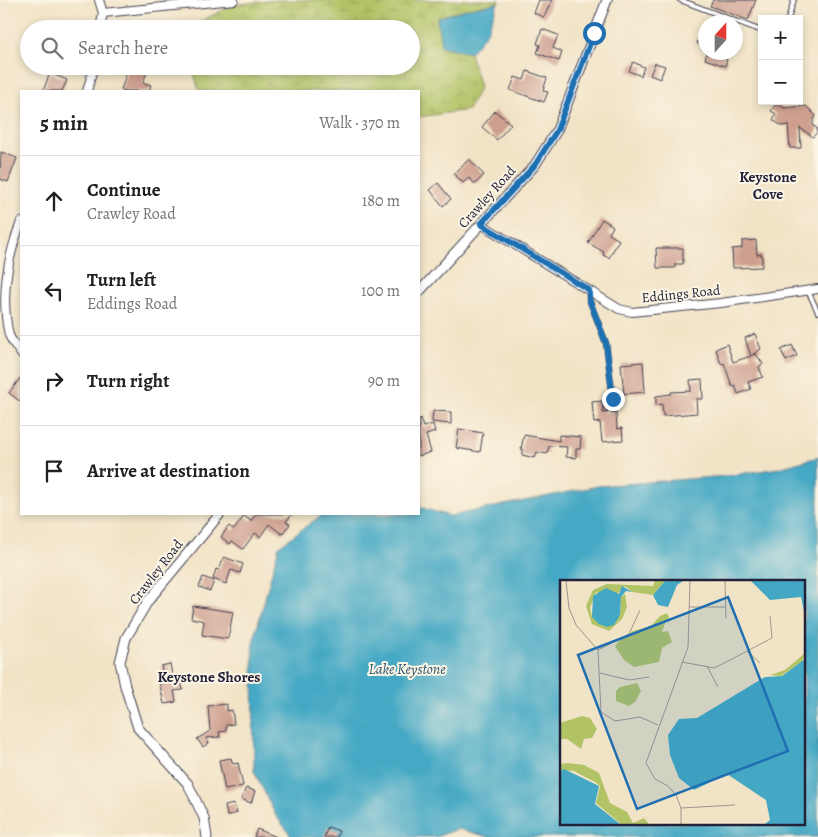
<!DOCTYPE html>
<meta charset="utf-8">
<style>
body{margin:0;font-family:Alegreya,serif;background:#f6f6f6;color:#202124}
.controls{position:absolute;right:15px;top:15px;display:grid;overflow:hidden;border-radius:0px;box-shadow:0 2px 8px #0003}
.controls button{width:45px;height:45px;display:grid;place-items:center;padding:0;border:0;border-bottom:1px solid #e0e0e0;background:#fff;color:#202124;font:25px sans-serif}
.compass{position:absolute;left:698px;top:15px;width:45px;height:45px;border-radius:50%;background:#fff;box-shadow:0 2px 8px #0003;rotate:21deg}
.stop{position:absolute;width:15px;height:15px;margin:-11px;border:4px solid #1f6fb2;border-radius:50%;background:#fff}
.stop.end{background:#1f6fb2;border-color:#fff;box-shadow:0 1px 5px #0008}
.list{margin:0;padding:0;list-style:none}
h2{display:flex;justify-content:space-between;align-items:center;height:65px;margin:0;padding:0 20px;font-size:21px}
h2 small{font-size:16px;font-weight:400;color:#757577}
.list li{display:grid;grid-template-columns:32px 1fr auto;gap:15px;align-items:center;box-sizing:border-box;height:90px;padding:0 20px;border-top:1px solid #e0e0e0}
.list b{display:block;font-size:19px;white-space:nowrap}
.list p{margin:0;font-size:16px;white-space:nowrap;color:#757577}
.list em{font-size:16px;font-style:normal;color:#757577}
.icon{flex:none;width:28px;height:28px;fill:none;stroke:currentColor;stroke-width:2;stroke-linecap:round;stroke-linejoin:round}
.map{position:relative;flex:none;width:818px;height:837px;overflow:hidden}
.search{position:absolute;background:#fff;box-shadow:0 2px 8px #0003;left:20px;top:20px;width:400px;height:55px;display:flex;align-items:center;gap:12px;box-sizing:border-box;padding:0 18px;border-radius:28px;color:#757577;font-size:19px}
.panel{position:absolute;background:#fff;box-shadow:0 2px 8px #0003;left:20px;top:90px;width:400px;height:425px;border-radius:0px}
.map>svg:first-child{display:block}
.wetland{fill:url(#wetland-marsh);stroke:#6a7250}
.water{fill:#44a8c4;stroke:#336580;fill-rule:evenodd}
.building{fill:#ce9f8f}
.lines{fill:none;stroke-linecap:round;stroke-linejoin:round}
.service-casing{stroke:#413f50;stroke-width:6}
.minor-casing{stroke:#413f50;stroke-width:10}
.tertiary-casing{stroke:#413f50;stroke-width:11}
.service{stroke:#fff;stroke-width:4}
.minor{stroke:#fff;stroke-width:8}
.tertiary{stroke:#fff;stroke-width:9}
.route{stroke:#1f6fb2;stroke-width:6}
.labels{text-anchor:middle;dominant-baseline:central;stroke-width:4;stroke-linejoin:round;paint-order:stroke}
.street-label{font-size:14px;fill:#22223b;stroke:#fcf5e5}
.neighbourhood-label{font-size:15px;font-weight:bold;fill:#22223b;stroke:#fcf5e5}
.water-label{font-size:15px;font-style:italic;fill:#305872;stroke:#fcf5e5}
.inset-road{fill:none;stroke:#9e968e;stroke-width:1}
.view{fill:#1f6fb2;fill-opacity:0.15;stroke:#1f6fb2;stroke-width:2.5}
.inset-edge{fill:none;stroke:#22223b;stroke-width:2.5}
</style>
<div class="map">
<svg width="818" height="837" viewBox="0 0 818 837">
<defs>
<pattern id="wetland-marsh" width="20" height="14" patternUnits="userSpaceOnUse" patternTransform="scale(1.25)"><rect width="20" height="14" fill="#b2c366"/><path d="M1 5h8M5 5V1M11 12h8M15 12V8" fill="none" stroke="#99a759"/></pattern>
</defs>
<rect width="100%" height="100%" fill="#fcf5e5"/>
<filter id="ink" filterUnits="userSpaceOnUse"><feTurbulence type="fractalNoise" baseFrequency=".02" numOctaves="2"/><feDisplacementMap in="SourceGraphic" scale="10" xChannelSelector="R" yChannelSelector="G"/><feConvolveMatrix kernelMatrix="1 2 1 2 8 2 1 2 1" color-interpolation-filters="sRGB"/></filter>
<filter id="wash" filterUnits="userSpaceOnUse"><feTurbulence type="fractalNoise" baseFrequency=".0096" numOctaves="4" result="noise"/><feDisplacementMap in="SourceGraphic" scale="20" xChannelSelector="R" yChannelSelector="G"/><feGaussianBlur stdDeviation="1.12" result="paint"/><feColorMatrix in="noise" values="0 0 0 0 0 0 0 0 0 0 0 0 0 0 0 0 0 1.4 0 .05"/><feComposite in="paint" operator="in"/></filter>
<g filter="url(#wash)">
<rect width="100%" height="100%" fill="#f1e3c6"/>
<!-- wetland -->
<path class="wetland" d="M275,0H499L498,3L469,8L441,46L470,53L480,87L468,110L419,117V91H199L192,66H411V29H192V26L232,5Z"/>
<!-- water -->
<path class="water" d="M498,3L487,32L470,53L441,46L437,18L469,8Z
M818,457V837H489L458,829L436,837H292L276,816L254,771L253,643L279,546L323,514H419V507L450,516L598,486L726,476L779,468ZM562,581H804V823H562Z"/>
<g id="blocks">
<!-- building -->
<path class="building" d="M539,0H552L544,17L534,13Z
M713,0H756L748,20L710,6Z
M705,23H706V47L697,43Z
M542,29L558,35L553,48L562,52L559,61L537,53L540,45L537,44Z
M707,52H726L724,58L727,60L725,66L705,59Z
M633,62L644,67L641,76L629,71Z
M655,63L665,66L660,79L650,75Z
M129,66L147,72L143,83L151,85L149,91H126L121,90Z
M527,71L547,78L543,91L548,92L544,102L510,90L515,77L524,80Z
M50,73L67,80L62,91H43Z
M775,105H779L784,108L806,106L816,116L813,120V126L817,128V132L813,137L800,128L801,148H790L788,125L782,126L773,120L776,114L771,111Z
M495,111L511,124L497,140L482,127Z
M1,152L17,158L8,182L0,179Z
M469,159L484,175L475,184L469,178L463,183L454,174Z
M438,183L451,199L443,206L430,190Z
M602,219L613,226L609,234L619,240L609,258L603,255L604,252L588,243Z
M756,240L757,255L762,254V267L733,268L732,249L742,248V241Z
M656,248H683V264H675V268H657Z
M755,334L761,349L752,355L756,354L763,364L759,367L763,377L748,382L751,389L738,394L735,385L732,386L724,363L721,364L716,349L727,344L733,362L751,356L745,338Z
M792,345L797,356L786,361L781,350Z
M643,362L645,392L624,394L621,364Z
M21,377V402L9,393Z
M702,379L703,399H696L697,413L663,416L662,404L656,405V396L671,394V392L691,391L690,380Z
M602,401L603,413L616,412L617,429L622,428L623,440L602,442L600,422L594,423L592,402Z
M433,411L451,412V424L432,422Z
M420,418L423,427L433,424L435,432L426,435L431,452L419,456V419Z
M459,429L483,433L480,452L456,448Z
M524,435L559,441V435L581,437L580,449H576V458L566,457L567,447L549,446L547,454L537,452L535,458L522,455L523,449H521Z
M256,514H292L286,522L290,524L282,534L269,524L260,537L255,533L243,549L232,541L230,544L221,537L229,526L234,530L244,516L251,521Z
M224,557L243,564L240,573L231,570L226,584L213,579L216,569L219,570Z
M203,577L214,581L210,591L199,587Z
M193,606L233,612L228,639L202,635L204,621L191,618Z
M170,664L173,680L181,679L183,690L174,691L176,702L164,704L158,676L163,675L161,666Z
M227,704V711L232,710L234,724L226,725V731L219,732L220,737L206,738L209,743L203,747L197,739L210,731L208,706Z
M231,758L233,764L238,763L243,786L225,790L219,760Z
M246,788L255,791L251,803L241,799Z
M234,804L237,813L227,816L225,806Z
M328,827L339,831L337,837H324Z
M257,829L277,837H254Z"/>
</g>
</g>
<g filter="url(#ink)">
<use href="#blocks" fill-opacity="0" stroke="#413f50" stroke-width="1"/>
<g class="lines">
<defs>
<path id="service" d="M680,0L762,31
M788,19L794,0
M589,290V299L606,343L613,399L612,404L607,408
M808,291L818,312"/>
<path id="minor" d="M99,0L103,13L100,29
M103,13L234,0
M87,91L94,66
M21,222C7,259 0,296 9,335C12,342 17,348 21,354
M481,224L619,309L632,312L721,303L818,289"/>
<path id="tertiary" d="M419,292L535,165L557,130L607,0
M207,837L204,818L188,784L138,728L125,686L120,662L126,638L148,601L220,514"/>
</defs>
<!-- service casing -->
<use href="#service" class="service-casing"/>
<!-- minor casing -->
<use href="#minor" class="minor-casing"/>
<!-- tertiary casing -->
<use href="#tertiary" class="tertiary-casing"/>
<!-- service -->
<use href="#service" class="service"/>
<!-- minor -->
<use href="#minor" class="minor"/>
<!-- tertiary -->
<use href="#tertiary" class="tertiary"/>
</g>
</g>
<g class="lines" filter="url(#ink)">
<!-- route -->
<path class="route" d="M594,33L557,130L535,165L481,224L589,290V299L606,343L613,399"/>
</g>
<g class="labels">
<!-- street labels -->
<g class="street-label">
<text transform="translate(487 197) rotate(-48)">Crawley Road</text>
<text transform="translate(681 294) rotate(-6)">Eddings Road</text>
<text transform="translate(156 572) rotate(-52)">Crawley Road</text>
</g>
<!-- neighbourhood labels -->
<g class="neighbourhood-label">
<text x="768" y="177">Keystone<tspan x="768" dy="17">Cove</tspan></text>
<text x="209" y="677">Keystone Shores</text>
</g>
<!-- water labels -->
<g class="water-label">
<text x="407" y="669">Lake Keystone</text>
</g>
</g>
<!-- overview -->
<g transform="translate(560 580)">
<rect width="245" height="245" fill="#f1e3c6"/>
<path d="M95,1H105L93,15L72,12L65,6L57,14L47,10L39,14L36,12L30,28L32,37L60,36L61,17L65,14L67,27L62,39L49,51L32,44L26,26L33,10L47,4L93,6ZM107,33L110,40L105,43L102,52L108,51L112,62L102,68L99,82L74,87L64,80L55,66L61,59L73,51L91,46L100,36ZM245,73L242,82L234,87L221,96L210,95L225,90ZM77,103L81,111L75,122L69,126L56,121V111L60,107ZM22,136L30,138L37,149L32,158L24,159L21,169L7,159H0V143ZM8,183L24,185L39,193L50,223L67,232L73,243L84,238L89,244H61L36,223L40,206L35,202L14,191L0,190V184Z" fill="#b2c366"/>
<path d="M105,1H123L117,5L108,27L98,25L93,15ZM191,1H245V36L241,17L210,20ZM62,6L72,12L66,11L61,17L60,35L54,45L47,47L39,44L32,37L33,16L46,8L59,14ZM245,79V244H205L210,240L206,220L167,194L134,210L119,198L110,175L108,155L119,139L137,138L205,97L222,96ZM4,189L39,206L35,224L60,244H0V191Z" fill="#44a8c4"/>
<path class="inset-road" d="M6,1L9,28L16,45L38,70L41,132L55,141L80,137L98,145M165,1L166,38M130,27H165M38,70L69,54L80,30M187,71L200,83M122,82L154,88L172,79L212,58L210,36M147,86L158,107M40,93L69,100L89,97M121,228L175,225M121,244V228L116,215L108,206L95,199L86,183L128,67L130,1"/>
<path class="view" d="M168,17L228,171L77,229L18,75Z"/>
<rect width="245" height="245" class="inset-edge"/>
</g>
</svg>
<div class="controls">
<button>+</button>
<button>−</button>
</div>
<svg class="compass" viewBox="-18 -18 36 36"><path d="M0-13l5 13h-10z" fill="#e53935"/><path d="M0 13l5-13h-10z" fill="#757577"/></svg>
<div class="stop" style="left:594px;top:33px"></div>
<div class="stop end" style="left:613px;top:399px"></div>
<div class="search"><svg class="icon" aria-label="search" viewBox="0 0 24 24"><circle cx="10" cy="10" r="6"/><path d="M15 15l6 6"/></svg>Search here</div>
<section class="panel">
<h2>5 min<small>Walk · 370 m</small></h2>
<ul class="list">
<li><svg class="icon" aria-label="ahead" viewBox="0 0 24 24"><path d="M12 20V5M6 11l6-6 6 6"/></svg><div><b>Continue</b><p>Crawley Road</p></div><em>180 m</em></li>
<li><svg class="icon" aria-label="left" viewBox="0 0 24 24"><path d="M17 20v-9H6M10 6l-5 5 5 5"/></svg><div><b>Turn left</b><p>Eddings Road</p></div><em>100 m</em></li>
<li><svg class="icon" aria-label="right" viewBox="0 0 24 24"><path d="M7 20v-9h11M14 6l5 5-5 5"/></svg><div><b>Turn right</b></div><em>90 m</em></li>
<li><svg class="icon" aria-label="arrive" viewBox="0 0 24 24"><path d="M6 21V4h12l-3 4 3 4H6"/></svg><div><b>Arrive at destination</b></div></li>
</ul>
</section>
</div>
